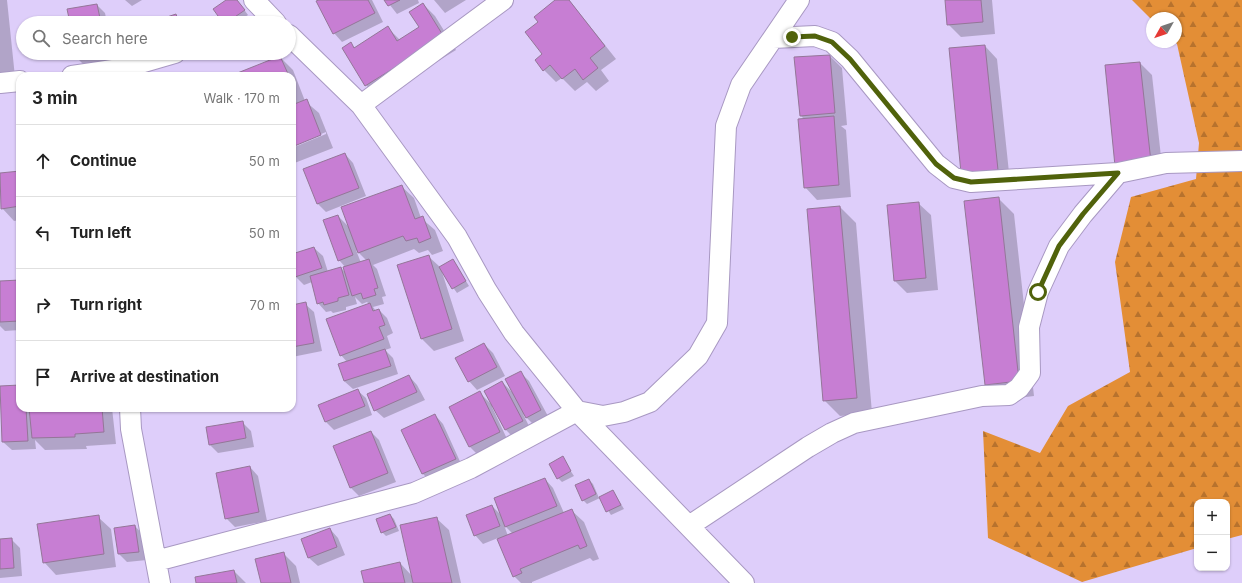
<!DOCTYPE html>
<meta charset="utf-8">
<style>
body{margin:0;font-family:Inter,sans-serif;background:#f6f6f6;color:#222}
.controls{position:absolute;right:12px;bottom:12px;display:grid;overflow:hidden;border-radius:8px;box-shadow:0 1px 3px #0004}
.controls button{width:36px;height:36px;display:grid;place-items:center;padding:0;border:0;border-bottom:1px solid #e0e0e0;background:#fff;color:#222;font:20px sans-serif}
.compass{position:absolute;left:1146px;top:12px;width:36px;height:36px;border-radius:50%;background:#fff;box-shadow:0 1px 3px #0004;rotate:230deg}
.stop{position:absolute;width:12px;height:12px;margin:-9px;border:3px solid #50620b;border-radius:50%;background:#fff}
.stop.end{background:#50620b;border-color:#fff;box-shadow:0 1px 4px #0008}
.list{margin:0;padding:0;list-style:none}
h2{display:flex;justify-content:space-between;align-items:center;height:52px;margin:0;padding:0 16px;font-size:17px}
h2 small{font-size:13px;font-weight:400;color:#767676}
.list li{display:grid;grid-template-columns:26px 1fr auto;gap:12px;align-items:center;box-sizing:border-box;height:72px;padding:0 16px;border-top:1px solid #e0e0e0}
.list b{display:block;font-size:15px;white-space:nowrap}
.list em{font-size:13px;font-style:normal;color:#767676}
.icon{flex:none;width:22px;height:22px;fill:none;stroke:currentColor;stroke-width:2;stroke-linecap:round;stroke-linejoin:round}
.map{position:relative;flex:none;width:1242px;height:583px;overflow:hidden}
.search{position:absolute;background:#fff;box-shadow:0 1px 3px #0004;left:16px;top:16px;width:280px;height:44px;display:flex;align-items:center;gap:10px;box-sizing:border-box;padding:0 14px;border-radius:22px;color:#767676;font-size:15px}
.panel{position:absolute;background:#fff;box-shadow:0 1px 3px #0004;left:16px;top:72px;width:280px;height:340px;border-radius:12px}
.map>svg:first-child{display:block}
.forest{fill:url(#forest-firs)}
.shadow{fill:#0003;fill-rule:evenodd}
.building{fill:#c77ed3;stroke:#947698}
.lines{fill:none;stroke-linecap:round;stroke-linejoin:round}
.minor-casing{stroke:#a898c2;stroke-width:22}
.minor{stroke:#fff;stroke-width:20}
.route{stroke:#50620b;stroke-width:5}
</style>
<div class="map">
<svg width="1242" height="583" viewBox="0 0 1242 583">
<defs>
<pattern id="forest-firs" width="22" height="20" patternUnits="userSpaceOnUse"><rect width="22" height="20" fill="#e38e36"/><path d="M5 1l3.5 6h-7zM16 11l3.5 6h-7z" fill="#b7722d"/></pattern>
</defs>
<rect width="100%" height="100%" fill="#decefa"/>
<!-- forest -->
<path class="forest" d="M1132,0H1242V535L1227,539V502H1197V548L1082,582L988,538L983,431L1040,453L1068,406L1130,372L1115,262L1131,197L1196,179L1199,143L1177,44L1175,42H1176V18H1152V20Z"/>
<!-- shadow -->
<path class="shadow" d="M0,0H7L15,77L0,78Z
M125,0H142L132,6Z
M228,0H237L248,15L236,23H224Z
M322,0H372L383,22L342,42L334,33Z
M386,0H418L419,3L397,14Z
M434,0H466L445,13Z
M557,0H569L616,59L601,70L609,81L596,91L587,82L575,91L562,78L556,82L544,70V54Z
M946,0H992L995,34L961,37L948,24Z
M423,4L435,16L456,50L378,98L366,85L351,44L355,48L388,28L400,40L420,27Z
M97,5L105,13L107,23H71Z
M176,15L183,23H152Z
M985,46L997,59L1010,182L975,185Z
M77,53H113L115,62L86,67L78,59Z
M830,56L842,68L847,125L841,126L846,130L851,197L817,200L805,187V120L801,116Z
M280,57L293,70L305,101L319,113L333,148L292,164V148L326,134V132L292,146V76H233Z
M1140,63L1152,75L1163,175L1128,178Z
M345,154L353,163L366,196L326,212L317,203Z
M20,172V220L14,221L2,208L0,174Z
M401,186L414,198L421,218L435,230L443,251L432,255L428,250L419,253L414,249L373,265L377,269L386,296L382,297L384,304L373,307L376,311L379,310L387,318L393,333L387,336L391,348L385,350L393,358L398,374L353,389L344,381L347,362L341,355L369,304L367,302L362,304L355,297L357,304L346,307V310L333,313L331,311L326,312L318,303L312,282L304,285L296,277L292,266V255L314,248L323,256L328,272L341,268L346,273V268L339,260L338,216L349,227ZM356,250L367,261L361,263Z
M998,198L1014,214L1034,396L1001,400L985,384Z
M918,203L931,215L938,290L907,293L895,281Z
M840,207L856,223L872,413L840,416L824,400Z
M428,256L440,267L453,260L469,286L457,293L442,272L464,341L434,351L421,338Z
M20,281V330L5,331L0,326V282Z
M305,304L314,312L322,351L292,357V306Z
M484,344L493,353L505,376L477,390L469,381Z
M520,372L529,381L549,418L535,426L523,414L531,430L514,438L506,430L493,406L492,407L508,441L478,455L470,447L450,407L480,393L491,404L502,382L513,393Z
M409,376L417,385L425,400L384,418L375,410Z
M20,386V408H112L116,444L86,446L87,449L45,450L35,440L36,449L12,450L3,442Z
M357,390L366,398L372,415L334,430L326,422Z
M435,415L443,424L463,468L431,482L423,474L402,430Z
M242,422L251,431L254,447L218,453L210,445Z
M371,432L379,440L396,482L359,496L351,488L335,446Z
M562,458L574,476L562,482L558,478Z
M250,467L258,476L267,521L235,527L226,518Z
M545,479L553,488L564,513L571,510L584,522L599,559L593,561L590,558L532,582V583H521L514,576L498,538L483,544L475,535L492,506L502,516ZM504,525L513,534L508,536Z
M589,480L593,484L599,498L613,491L624,509L611,515L600,498L587,504L583,500Z
M390,515L394,519L399,531L386,536L382,532Z
M98,517L111,529L116,567L56,575L44,562Z
M436,518L449,530L461,583H365L400,563L412,576Z
M135,526L143,535L147,560L127,562L119,554Z
M330,529L338,538L345,555L318,566L309,558Z
M11,539L20,548L22,576L0,578V540Z
M283,553L296,566L300,583H262Z
M234,571L246,583H197Z"/>
<!-- building -->
<path class="building" d="M226,0H237L245,10L226,23H223L213,9Z
M319,0H368L375,13L333,34L316,1Z
M384,0H400L388,6Z
M555,0H569L605,46L590,58L598,68L583,80L575,69L562,79L550,65L543,71L535,60L542,54L525,32L538,22L534,17Z
M945,0H981L983,22L947,25Z
M423,3L444,37L365,86L342,48L351,42L354,48L388,26L397,41L419,27L409,12Z
M97,4L101,23H70L67,9Z
M176,14L179,23H149Z
M985,45L998,170L961,173L949,48Z
M75,53H107V54L77,59Z
M830,55L835,113L800,116L794,57Z
M280,56L289,76H230Z
M1140,62L1151,162L1115,166L1105,65Z
M307,99L321,135L292,147V105Z
M834,116L839,185L804,188L798,119Z
M345,153L359,188L317,204L303,169Z
M20,171V206L1,209L0,173Z
M402,185L415,219L423,216L431,238L419,243L417,238L406,241L403,236L358,253L341,207Z
M999,197L1019,381L985,385L964,201Z
M919,202L926,278L894,281L887,205Z
M840,206L857,398L823,401L807,209Z
M338,215L353,255L338,261L323,220Z
M314,247L322,268L295,277L292,269V254Z
M429,255L452,329L421,339L397,265Z
M369,259L378,288L374,289L376,295L363,299L361,293L352,296L343,267Z
M453,259L466,281L452,289L439,267Z
M341,267L349,295L338,298V301L324,305L323,302L317,304L310,276Z
M20,280L19,321L0,322V281Z
M306,302L314,343L292,347V305Z
M370,303L373,311L379,309L385,325L379,327L384,339L340,356L326,319Z
M484,343L497,367L468,382L455,358Z
M385,349L391,366L344,381L338,364Z
M521,371L541,410L526,418L505,379Z
M409,375L417,392L374,411L367,394Z
M502,381L523,421L505,430L484,391Z
M20,385V408H26L28,441L2,442L0,386Z
M358,389L365,406L325,422L318,405Z
M480,391L500,432L469,447L449,407Z
M29,408H102L104,432L75,434V437L32,438Z
M435,414L456,459L422,474L401,430Z
M243,421L246,438L209,445L206,427Z
M371,431L388,473L350,488L333,446Z
M563,456L571,471L557,479L549,464Z
M250,466L259,512L225,519L216,473Z
M545,478L557,506L505,527L494,498Z
M589,479L596,494L582,501L575,485Z
M613,490L621,505L606,512L599,497Z
M492,505L500,526L474,536L466,515Z
M572,509L587,546L580,549L578,545L520,569L522,573L513,577L497,539Z
M390,514L396,527L381,533L376,519Z
M99,515L104,554L43,563L37,524Z
M437,517L452,583H413L400,525Z
M135,525L139,552L118,554L114,528Z
M330,528L337,547L308,558L301,539Z
M12,538L14,568L0,569V539Z
M284,552L291,583H261L255,559Z
M400,562L405,583H364L361,571Z
M234,570L237,583H196L195,577Z"/>
<g class="lines">
<defs>
<path id="minor" d="M254,0L276,23
M289,35L361,105L457,237L487,291L514,333L577,411L744,583
M773,38L815,36L832,42L850,59L936,164L954,178L971,182L1118,173L1166,163L1242,161
M72,76L120,69L175,53
M0,83L20,81
M361,105L503,0
M130,408L131,429L160,583
M689,526L808,447L832,433L854,423L982,396L1009,395L1019,388L1030,373L1029,327L1038,292L1059,246L1083,214L1118,173
M156,561L414,493L471,468L577,411L603,416L624,412L650,402L698,356L717,323L726,126L741,85L799,0"/>
</defs>
<!-- minor casing -->
<use href="#minor" class="minor-casing"/>
<!-- minor -->
<use href="#minor" class="minor"/>
</g>
<g class="lines">
<!-- route -->
<path class="route" d="M792,37L815,36L832,42L850,59L936,164L954,178L971,182L1118,173L1083,214L1059,246L1038,292"/>
</g>
</svg>
<div class="controls">
<button>+</button>
<button>−</button>
</div>
<svg class="compass" viewBox="-18 -18 36 36"><path d="M0-13l5 13h-10z" fill="#e53935"/><path d="M0 13l5-13h-10z" fill="#767676"/></svg>
<div class="stop" style="left:1038px;top:292px"></div>
<div class="stop end" style="left:792px;top:37px"></div>
<div class="search"><svg class="icon" aria-label="search" viewBox="0 0 24 24"><circle cx="10" cy="10" r="6"/><path d="M15 15l6 6"/></svg>Search here</div>
<section class="panel">
<h2>3 min<small>Walk · 170 m</small></h2>
<ul class="list">
<li><svg class="icon" aria-label="ahead" viewBox="0 0 24 24"><path d="M12 20V5M6 11l6-6 6 6"/></svg><div><b>Continue</b></div><em>50 m</em></li>
<li><svg class="icon" aria-label="left" viewBox="0 0 24 24"><path d="M17 20v-9H6M10 6l-5 5 5 5"/></svg><div><b>Turn left</b></div><em>50 m</em></li>
<li><svg class="icon" aria-label="right" viewBox="0 0 24 24"><path d="M7 20v-9h11M14 6l5 5-5 5"/></svg><div><b>Turn right</b></div><em>70 m</em></li>
<li><svg class="icon" aria-label="arrive" viewBox="0 0 24 24"><path d="M6 21V4h12l-3 4 3 4H6"/></svg><div><b>Arrive at destination</b></div></li>
</ul>
</section>
</div>
